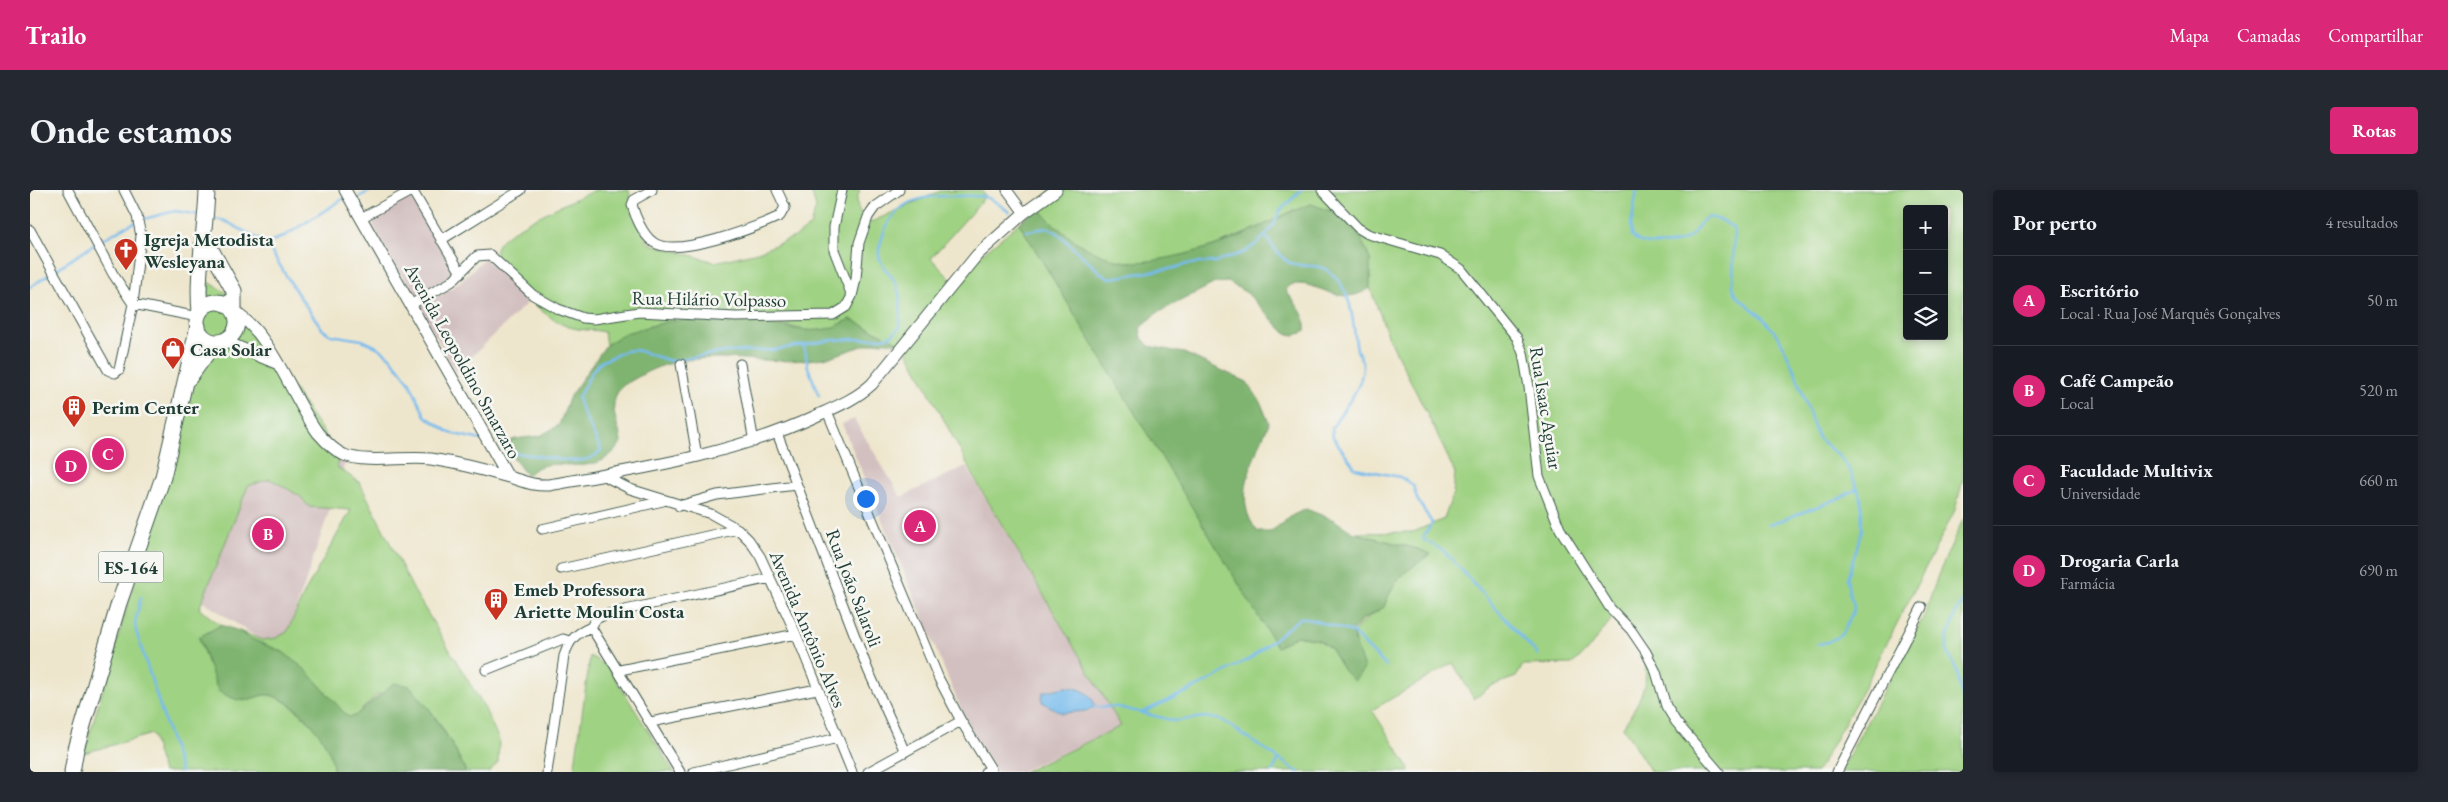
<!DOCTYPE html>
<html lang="pt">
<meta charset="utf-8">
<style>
body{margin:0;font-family:"EB Garamond",serif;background:#242831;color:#f1f3f6}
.controls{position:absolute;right:15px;top:15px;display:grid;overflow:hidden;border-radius:5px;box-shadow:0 2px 8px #0003}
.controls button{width:45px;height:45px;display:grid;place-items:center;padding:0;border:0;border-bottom:1px solid #363941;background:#171b24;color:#f1f3f6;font:25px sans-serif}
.you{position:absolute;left:835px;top:308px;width:18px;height:18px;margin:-12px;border:4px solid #fff;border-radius:50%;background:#1a73e8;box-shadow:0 0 0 8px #1a73e833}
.badge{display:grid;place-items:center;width:32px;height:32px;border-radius:50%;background:#db2777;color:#fff;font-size:16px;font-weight:700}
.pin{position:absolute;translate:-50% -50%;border:2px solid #fff;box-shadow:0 1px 5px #0006}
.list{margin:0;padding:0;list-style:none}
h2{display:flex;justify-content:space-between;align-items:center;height:65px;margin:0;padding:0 20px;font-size:21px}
h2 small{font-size:16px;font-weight:400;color:#9ea1a6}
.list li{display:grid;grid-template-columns:32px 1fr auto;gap:15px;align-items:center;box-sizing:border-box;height:90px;padding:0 20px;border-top:1px solid #363941}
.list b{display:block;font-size:19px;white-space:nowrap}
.list p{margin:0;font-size:16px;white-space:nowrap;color:#9ea1a6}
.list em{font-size:16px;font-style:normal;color:#9ea1a6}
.icon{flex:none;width:28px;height:28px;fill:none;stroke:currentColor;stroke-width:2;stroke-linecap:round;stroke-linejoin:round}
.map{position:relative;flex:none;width:1933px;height:582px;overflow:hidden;border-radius:5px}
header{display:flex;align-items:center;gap:30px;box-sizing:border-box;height:70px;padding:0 25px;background:#db2777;color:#fff}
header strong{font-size:24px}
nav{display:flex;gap:28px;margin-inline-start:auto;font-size:18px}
.intro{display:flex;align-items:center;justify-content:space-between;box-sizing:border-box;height:120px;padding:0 30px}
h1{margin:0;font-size:35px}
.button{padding:12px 22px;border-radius:5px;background:#db2777;color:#fff;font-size:18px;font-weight:700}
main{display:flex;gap:30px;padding:0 30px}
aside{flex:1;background:#171b24;border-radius:5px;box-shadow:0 2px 8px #0003}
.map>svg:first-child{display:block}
.industrial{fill:#d2bfbf}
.green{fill:#9fd282;stroke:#5f885b;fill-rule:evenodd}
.forest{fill:#7fb470;stroke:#4f7852}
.water{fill:#77bbed;stroke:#4b7c90}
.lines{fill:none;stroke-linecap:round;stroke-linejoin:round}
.stream{stroke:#77bbed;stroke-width:2.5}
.street-casing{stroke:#3e564b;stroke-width:11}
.secondary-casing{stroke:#3e564b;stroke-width:13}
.highway-casing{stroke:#3e564b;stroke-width:17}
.street{stroke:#fff;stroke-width:9}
.secondary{stroke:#fff;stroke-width:11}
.highway{stroke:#fff;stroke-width:15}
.labels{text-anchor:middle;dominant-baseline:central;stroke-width:5;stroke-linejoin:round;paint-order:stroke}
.shield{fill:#f6f6f2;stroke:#60746d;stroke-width:1}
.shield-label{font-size:18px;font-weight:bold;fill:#1f3d34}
.poi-label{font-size:19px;font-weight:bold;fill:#1f3d34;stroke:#f6f6f2;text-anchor:start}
.street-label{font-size:19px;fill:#1f3d34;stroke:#f6f6f2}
</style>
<header>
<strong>Trailo</strong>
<nav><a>Mapa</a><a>Camadas</a><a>Compartilhar</a></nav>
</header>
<div class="intro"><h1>Onde estamos</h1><a class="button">Rotas</a></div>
<main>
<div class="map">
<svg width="1933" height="582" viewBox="0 0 1933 582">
<rect width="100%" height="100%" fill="#f6f6f2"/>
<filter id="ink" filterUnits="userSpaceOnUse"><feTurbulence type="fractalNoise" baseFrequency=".02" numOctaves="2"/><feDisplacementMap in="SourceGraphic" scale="10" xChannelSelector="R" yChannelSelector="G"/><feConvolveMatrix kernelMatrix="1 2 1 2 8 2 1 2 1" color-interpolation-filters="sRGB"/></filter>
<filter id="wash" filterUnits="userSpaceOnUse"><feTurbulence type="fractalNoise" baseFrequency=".0096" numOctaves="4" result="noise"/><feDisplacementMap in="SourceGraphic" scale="20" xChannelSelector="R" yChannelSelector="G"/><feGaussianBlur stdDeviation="1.12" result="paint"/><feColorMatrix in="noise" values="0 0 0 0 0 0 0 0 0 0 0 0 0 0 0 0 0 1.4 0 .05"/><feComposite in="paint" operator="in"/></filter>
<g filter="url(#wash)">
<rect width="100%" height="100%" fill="#eee6cc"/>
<!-- industrial -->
<path class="industrial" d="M380,5L425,84L388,104H382L343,36L348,22Z
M455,68L498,112L426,182L389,116L424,97Z
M824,229L871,307L936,276L1091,536L990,582H966L935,529L812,234Z
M157,241L294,264L316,271L251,464L118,374Z"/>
<!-- green -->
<path class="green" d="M565,0H599L603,24L618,53L685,72L728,62L767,46L780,36L786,18L781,0H830C824,15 828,21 839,33L910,1L952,0L955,6L950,13L901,68L921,90L989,33L1247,456L1266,446L1289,450L1300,458L1314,481C1322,443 1320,438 1354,417C1365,386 1375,382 1400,364L1388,359L1324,343L1383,342L1414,329L1423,304L1425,283L1408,246L1359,148L1340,98V69L1264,20C1221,42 1134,83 1086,70C1055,62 1028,41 1008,17L1020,0H1933V290L1925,320L1836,494L1787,582H1621L1593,537C1608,515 1624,487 1611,460C1605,448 1592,436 1584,426L1556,462L1542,474L1493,475L1486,487L1461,496L1444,509L1423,473L1342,520L1375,571L1380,582H994L1091,536L949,296L874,155L820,129C779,155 760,130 721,128C708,127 695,129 682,129C641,131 612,133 576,155L574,142C563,139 553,141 543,138C514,132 481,90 465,67C466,64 465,59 467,56C474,39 546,9 565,0ZM1877,19H1914V146H1877Z
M179,92L205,108L234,155L308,264L307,277L330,293L383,399L454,517L469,550L468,572L459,582H436C431,569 402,516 390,510C382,506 358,506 348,504L325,526L318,527L253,462L221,449L209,441L232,450L246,448L257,442L276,400L321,320L279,317L270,306L240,289L218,296L169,419L191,435L169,448L178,475L213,511C221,509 232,504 240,505C260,509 297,546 302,566C303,571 303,577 303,582H133L122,544L54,563L152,230L169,154Z
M1933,329V582H1810L1895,424L1908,385Z
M560,466L578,477L644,582H544Z"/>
<!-- forest -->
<path class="forest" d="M1281,14L1314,26L1331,49L1340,69V98C1308,120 1289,88 1259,95L1256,101C1266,115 1277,124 1275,142L1264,145L1255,143L1217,103L1198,92L1185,93L1127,123L1110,138L1112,148L1119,156L1154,163L1217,192L1230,211L1239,233C1225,267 1200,309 1228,342H1240L1263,325L1276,319L1304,330L1324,343L1388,359L1401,364C1375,382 1365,386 1354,417L1332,430L1322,442L1334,479L1324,491L1314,481L1300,458L1289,450L1266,446L1247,457L989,33L1008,17C1028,41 1055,62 1086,70C1116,78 1179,59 1208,47C1233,36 1256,23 1281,14Z
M722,128C757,137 787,150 820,129L874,155C867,154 858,151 851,152C831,154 812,165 793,168C728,179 666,151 606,188C602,191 593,194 590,199C576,217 590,234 591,253C560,297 521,257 497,286L473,254L485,249L510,246L529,235L540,206L576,155L595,143L640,131Z
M191,435L209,441L221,449L253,462L277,481L318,527L325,526L364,493L380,496L400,520L423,556L436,582H303C305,554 267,511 240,505C231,503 223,510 214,510C205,511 196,505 188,501L169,447Z"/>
<!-- water -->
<path class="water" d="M1035,497C1049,497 1063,503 1065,517L1056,521L1032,523L1012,512L1013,502Z"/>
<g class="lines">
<!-- stream -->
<path class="stream" d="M1607,0L1601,35L1602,46C1613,58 1645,56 1658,48C1670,41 1669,22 1687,29C1694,32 1700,34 1704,39L1703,97L1707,106L1733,128L1750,149L1765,182L1786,243L1789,249L1810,267L1820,280L1831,308L1832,340L1817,389L1819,402L1824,415L1823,422L1811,445L1798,452L1788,454
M329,7L342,0
M181,28L195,31L236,53L267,103L293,140L301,145L332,150L349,158L360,167L380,193L395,226L420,243L451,250
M110,30L145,21L170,25
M997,41L1017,38L1025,41L1073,85L1080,88L1144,78L1157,74L1185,72L1215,62L1230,51L1243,36L1250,21L1271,0
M1235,46C1242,54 1251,70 1261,73C1274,78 1287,73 1298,81C1324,99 1322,132 1327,160C1329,166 1334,172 1333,178C1331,201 1313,218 1302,238L1303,247L1325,278L1370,287L1383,295L1387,309L1402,333L1393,347L1394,350L1414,361L1508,465
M236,53L253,47L313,9
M0,97C35,74 68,50 105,32
M774,155L778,177L789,206
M473,254L485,263L492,264C516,265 555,281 571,260L551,218L548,208L563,180L571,172L595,161L606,160L641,171L695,162L744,160L803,150L851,148L861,146L870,137C870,121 873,104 863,89C858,81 851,77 849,66C848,60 850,54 852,48C861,16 885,5 917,6C950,7 953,0 979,22
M1739,335L1810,308L1828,298
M111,407L105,433L106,441L151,582
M1933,411L1926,422L1917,448V461L1927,481L1933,512
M1063,517H1088L1145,531L1175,527L1192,530L1268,582
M1113,522L1169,496L1221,468L1270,428H1275L1322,442L1356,476
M1242,582L1249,569"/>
</g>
</g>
<g filter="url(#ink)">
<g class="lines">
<defs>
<path id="street" d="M38,0L83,84L103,114L168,127
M382,0L431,83
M622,0L604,10L602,15C605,26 613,45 623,52C645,69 726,37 750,26L755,17L747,0
M812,0L804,37V60L822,106
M977,0L994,23
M1292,0L1328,38L1338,44L1410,65L1431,79L1487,148L1493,163L1499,197L1509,286L1530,339L1580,418L1601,440L1616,462L1626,482L1636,516L1646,532L1689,582
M331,28L383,0
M0,40L78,180L85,183L89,180L103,114L111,46L107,26L94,0
M411,50L491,0
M382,114L421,92L447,66L460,65L503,105L528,119L553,128L564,129L609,122L706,127L803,125L816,117L822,106L826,89L829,53L838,27L845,17L869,0
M651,174L667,266
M710,174L724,252
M797,221L909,489L931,531L961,579L955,582
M747,243L838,480L875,562
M572,285L600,299L681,324L708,339L719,350L730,366L766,444L822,582
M649,316L687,305L766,295
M512,339L633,311
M531,379L708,339
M561,437L566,429L577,424L740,388
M561,437L650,582
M456,480L533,449L539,451
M590,480L766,444
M621,532L787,499
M517,582L534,466C540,449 545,444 561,437
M664,582L808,548
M838,582L931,531
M1807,582L1892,417"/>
<path id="secondary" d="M315,0L478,286
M205,123C240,141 264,211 288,243C295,251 305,261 314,265C338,274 375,266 401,269C426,273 451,279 475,286C491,290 501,296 519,295C609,279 702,265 786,226C806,217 826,209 842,194L947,65L994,23L1026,0
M194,151L246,173"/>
<path id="highway" d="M175,49L204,101V121
M167 132a20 20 0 1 1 40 0a20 20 0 1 1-40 0Z
M170,122C166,83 176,40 177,0
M159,188L185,152
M42,582L46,559L89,413L133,287L168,136"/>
</defs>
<!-- street casing -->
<use href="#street" class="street-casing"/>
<!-- secondary casing -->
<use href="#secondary" class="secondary-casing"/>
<!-- highway casing -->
<use href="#highway" class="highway-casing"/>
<!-- street -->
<use href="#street" class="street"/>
<!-- secondary -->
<use href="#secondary" class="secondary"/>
<!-- highway -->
<use href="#highway" class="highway"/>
</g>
</g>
<!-- icons -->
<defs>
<symbol id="church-pin" viewBox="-11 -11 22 30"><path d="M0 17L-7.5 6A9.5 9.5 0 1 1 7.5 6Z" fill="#c8321e" stroke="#f6f6f2"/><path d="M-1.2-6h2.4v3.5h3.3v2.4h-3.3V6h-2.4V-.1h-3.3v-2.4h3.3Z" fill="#fff"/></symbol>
<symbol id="shop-pin" viewBox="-11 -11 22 30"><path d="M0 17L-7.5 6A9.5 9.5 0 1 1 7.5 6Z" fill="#c8321e" stroke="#f6f6f2"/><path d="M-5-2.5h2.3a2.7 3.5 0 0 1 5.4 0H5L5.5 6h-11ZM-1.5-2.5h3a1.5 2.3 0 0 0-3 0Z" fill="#fff"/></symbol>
<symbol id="building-pin" viewBox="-11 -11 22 30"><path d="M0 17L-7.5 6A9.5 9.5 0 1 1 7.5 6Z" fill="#c8321e" stroke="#f6f6f2"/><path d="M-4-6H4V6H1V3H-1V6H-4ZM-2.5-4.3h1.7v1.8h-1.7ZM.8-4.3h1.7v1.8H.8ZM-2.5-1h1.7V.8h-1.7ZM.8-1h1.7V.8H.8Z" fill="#fff"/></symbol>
</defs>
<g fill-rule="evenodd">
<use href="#church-pin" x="82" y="46" width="28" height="38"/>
<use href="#shop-pin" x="129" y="145" width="28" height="38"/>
<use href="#building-pin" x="30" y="203" width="28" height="38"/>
<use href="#building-pin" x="452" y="396" width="28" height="38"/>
</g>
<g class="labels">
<!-- shield labels -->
<rect class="shield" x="68.5" y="361.5" width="65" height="31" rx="4"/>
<g class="shield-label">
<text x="101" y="377">ES-164</text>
</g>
<!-- poi labels -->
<g class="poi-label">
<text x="114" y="49">Igreja Metodista<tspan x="114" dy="22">Wesleyana</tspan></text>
<text x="160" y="159">Casa Solar</text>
<text x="62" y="217">Perim Center</text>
<text x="484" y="399">Emeb Professora<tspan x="484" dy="22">Ariette Moulin Costa</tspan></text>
</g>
<!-- street labels -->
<g class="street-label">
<text transform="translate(679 109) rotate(1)">Rua Hilário Volpasso</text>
<text transform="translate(433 171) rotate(61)">Avenida Leopoldino Smarzaro</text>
<text transform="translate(1516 218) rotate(81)">Rua Isaac Aguiar</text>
<text transform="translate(824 398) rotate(69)">Rua João Salaroli</text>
<text transform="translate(778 439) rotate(67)">Avenida Antônio Alves</text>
</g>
</g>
</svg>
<div class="controls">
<button>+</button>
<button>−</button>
<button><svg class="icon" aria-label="layers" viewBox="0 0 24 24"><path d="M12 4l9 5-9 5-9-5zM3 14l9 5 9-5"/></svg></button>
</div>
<div class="you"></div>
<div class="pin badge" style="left:890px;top:336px">A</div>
<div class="pin badge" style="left:238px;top:344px">B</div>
<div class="pin badge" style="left:78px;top:264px">C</div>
<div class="pin badge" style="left:41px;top:276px">D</div>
</div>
<aside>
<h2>Por perto<small>4 resultados</small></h2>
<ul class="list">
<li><span class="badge">A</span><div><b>Escritório</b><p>Local · Rua José Marquês Gonçalves</p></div><em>50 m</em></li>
<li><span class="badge">B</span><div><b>Café Campeão</b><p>Local</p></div><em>520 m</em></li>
<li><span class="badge">C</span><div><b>Faculdade Multivix</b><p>Universidade</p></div><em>660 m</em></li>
<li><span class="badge">D</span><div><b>Drogaria Carla</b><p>Farmácia</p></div><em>690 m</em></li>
</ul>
</aside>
</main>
